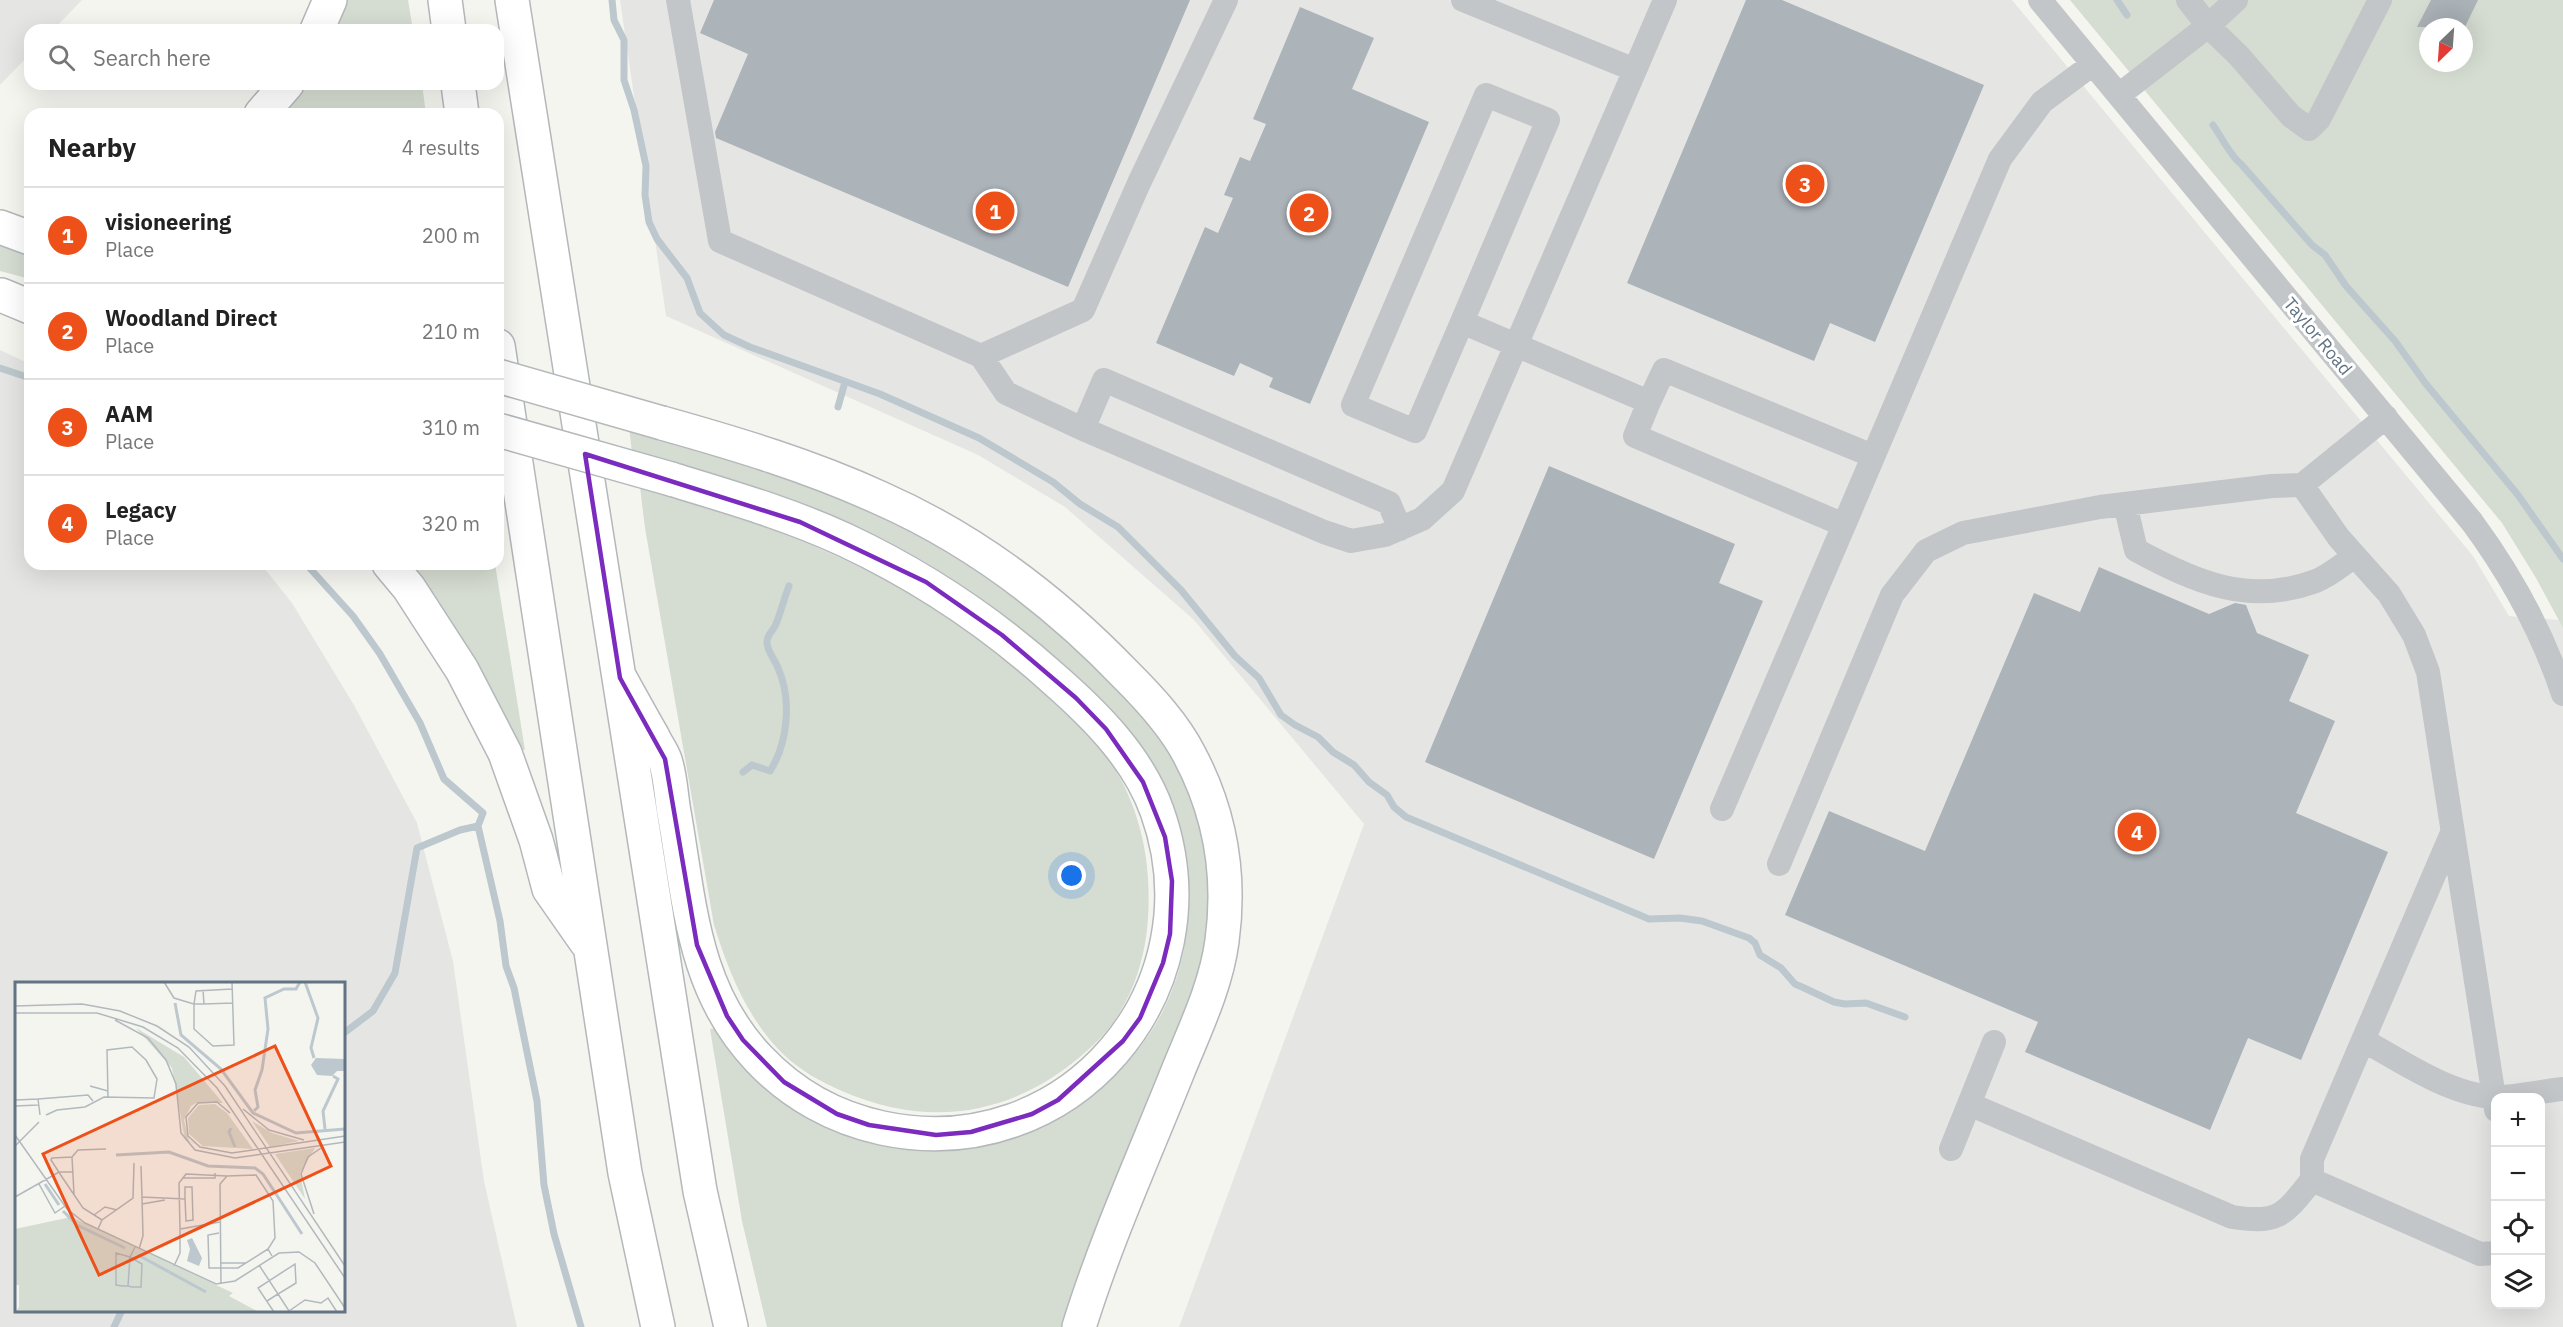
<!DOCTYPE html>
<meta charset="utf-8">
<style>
body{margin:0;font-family:"IBM Plex Sans",sans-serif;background:#f2f2f2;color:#222}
.controls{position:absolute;right:18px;bottom:18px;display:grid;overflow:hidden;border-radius:12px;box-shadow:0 6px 24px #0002}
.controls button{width:54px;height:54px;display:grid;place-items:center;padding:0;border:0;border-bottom:2px solid #e0e0e0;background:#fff;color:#222;font:30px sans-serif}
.compass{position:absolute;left:2419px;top:18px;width:54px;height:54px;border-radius:50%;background:#fff;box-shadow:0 6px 24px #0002;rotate:205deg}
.you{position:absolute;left:1072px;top:876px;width:21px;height:21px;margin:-15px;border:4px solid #fff;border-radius:50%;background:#1a73e8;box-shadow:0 0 0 9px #1a73e833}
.badge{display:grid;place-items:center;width:39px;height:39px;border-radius:50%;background:#ed5018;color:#fff;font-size:20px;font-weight:700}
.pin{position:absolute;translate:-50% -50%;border:3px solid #fff;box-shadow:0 2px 6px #0006}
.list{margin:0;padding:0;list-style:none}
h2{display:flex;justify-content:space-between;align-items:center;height:78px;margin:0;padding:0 24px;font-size:26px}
h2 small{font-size:20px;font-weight:400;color:#767676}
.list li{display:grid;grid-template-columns:39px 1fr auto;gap:18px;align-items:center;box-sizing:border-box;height:96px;padding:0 24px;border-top:2px solid #e0e0e0}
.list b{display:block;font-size:22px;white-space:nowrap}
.list p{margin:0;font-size:20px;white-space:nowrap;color:#767676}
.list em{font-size:20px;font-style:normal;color:#767676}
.icon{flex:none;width:33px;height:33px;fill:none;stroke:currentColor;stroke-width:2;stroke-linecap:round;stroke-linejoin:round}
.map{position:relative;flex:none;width:2563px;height:1327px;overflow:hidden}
.search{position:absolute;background:#fff;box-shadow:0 6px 24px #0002;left:24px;top:24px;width:480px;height:66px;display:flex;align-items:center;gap:15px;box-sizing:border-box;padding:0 21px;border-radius:18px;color:#767676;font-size:22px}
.panel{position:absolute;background:#fff;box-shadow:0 6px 24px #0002;left:24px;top:108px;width:480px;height:462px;border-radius:18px}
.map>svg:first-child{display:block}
.built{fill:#e5e6e4;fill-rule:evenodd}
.green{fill:#d5dcd1;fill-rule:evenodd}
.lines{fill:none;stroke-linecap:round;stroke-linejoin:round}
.stream{stroke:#bcc8cd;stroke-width:7}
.building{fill:#acb3b9}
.highway-casing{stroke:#b4b8bb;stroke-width:36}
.minor{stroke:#c2c6c9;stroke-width:24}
.highway{stroke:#fff;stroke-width:33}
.highway-bridge-casing{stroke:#b4b8bb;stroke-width:36;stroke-linecap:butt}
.highway-bridge{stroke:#fff;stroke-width:33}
.marked{fill:none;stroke:#7b2cbf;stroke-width:4.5;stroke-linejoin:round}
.labels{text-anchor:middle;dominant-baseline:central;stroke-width:6;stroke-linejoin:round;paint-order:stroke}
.street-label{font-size:18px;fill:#627383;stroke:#fff}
.inset-river{fill:none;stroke:#bcc8cd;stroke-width:3}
.inset-road{fill:none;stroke:#b1b9be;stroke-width:1.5}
.view{fill:#ed5018;fill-opacity:0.15;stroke:#ed5018;stroke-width:3}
.inset-edge{fill:none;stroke:#627383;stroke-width:3}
</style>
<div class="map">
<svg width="2563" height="1327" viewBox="0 0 2563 1327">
<rect width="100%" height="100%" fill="#f5f5f0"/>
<!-- built -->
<path class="built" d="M0,0H82L53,30H30V54L0,85Z
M620,0H2012L2473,556L2509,616L2559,620L2563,628V1327H1179L1364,824L1194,620L1065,507L978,455L666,316ZM2496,1098H2540V1304H2496Z
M0,350L30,364V564H261L292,603L354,705L417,823L453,961L484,1181L517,1327H0ZM16,984H344V1310H16Z"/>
<!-- green -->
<path class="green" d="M343,0H408L413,30H332Z
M2070,0H2563V628L2536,578L2502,523ZM2428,27H2464V63H2428Z
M302,84H422L426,114H279Z
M0,245L30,254V279L0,271Z
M629,426L746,462L848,499L945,546L1026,601L1145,713L1186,774L1212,857L1207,954L1065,1327H767L742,1221L710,1029L718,1028L894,1145C936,1150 978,1150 1019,1136C1066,1118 1113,1084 1143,1043C1206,960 1204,826 1138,745C1056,643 944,560 822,511C761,487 695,472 632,453Z
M640,487C796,532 926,582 1047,695C1068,714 1092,734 1108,758C1132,793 1146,837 1148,879C1151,927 1144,974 1118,1015C1105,1037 1085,1053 1066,1068C997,1119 920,1125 842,1091C821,1082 801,1071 784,1055C748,1020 729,973 714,925L645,528Z
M409,564H495L525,750H517Z"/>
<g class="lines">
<!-- stream -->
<path class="stream" d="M612,0L614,20L624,40V80L634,110L646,166L645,195L649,222L657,239L687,278L700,313L724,335L750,347L880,394L979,438L1053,482L1080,504L1118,527L1181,590L1235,656L1259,678L1281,715L1295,725L1318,737L1333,752L1354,765L1369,782L1387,795L1394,807L1406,817L1649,919L1680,918L1702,921L1749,938L1755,943L1760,955L1781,968L1795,984L1802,987L1834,1002L1845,1004L1866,1003L1905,1017
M2117,0L2127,15
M2213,125C2221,136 2231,157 2241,164L2312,245L2325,255L2346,286L2395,341L2426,384L2518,495L2563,559
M0,368L30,378
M838,407L845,382
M306,564L353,616L380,654L420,723L444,779L483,813L478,826L500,921L506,966L514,988L537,1101L544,1185L554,1234L581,1327
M743,772L752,765L770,771C788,743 792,699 778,668C775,659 767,652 767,642C767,635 772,632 775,626C780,616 784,598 789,586
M344,1033L373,1011L395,973L417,848L460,830L478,826
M114,1327L122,1310"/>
</g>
<!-- building -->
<path class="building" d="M714,0H1190L1068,287L716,138L715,132L748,54L700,33Z
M1746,0H1782L1984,85L1875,342L1830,323L1814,361L1627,283Z
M2431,0H2478L2465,27H2417Z
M1300,7L1374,38L1352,89L1429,122L1310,404L1269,387L1273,378L1240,363L1234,376L1156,343L1205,227L1218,233L1233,198L1224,195L1240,157L1250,161L1266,124L1253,119Z
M1549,466L1735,544L1719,583L1763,601L1654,859L1425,762Z
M2099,567L2209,614L2235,603L2246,605L2257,633L2309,655L2289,701L2335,721L2296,813L2388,852L2301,1060L2248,1038L2210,1130L2025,1052L2038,1022L1785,915L1829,811L1925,851L2034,593L2080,612Z"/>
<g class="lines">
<defs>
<path id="highway" d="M445,0L449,30
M512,0L700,1191L731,1327
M317,30L330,0
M458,84L462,114
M261,114L287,84
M0,227L30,238
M1,295L30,307
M498,346L625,1173L658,1327
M662,423C737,444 810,466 880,498C973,539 1057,603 1127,676C1150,699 1174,725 1189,754C1220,812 1231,875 1222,941C1216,986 1195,1029 1178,1071C1144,1156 1106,1240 1079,1327
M389,564L409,588L462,670L505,753L536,840L549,889L586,942
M620,678C631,698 642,718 653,737C656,744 662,752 665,760C671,777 671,799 675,818C690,906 694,991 759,1059C792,1094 835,1118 882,1128C1068,1168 1221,990 1157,811C1138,758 1096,716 1055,680C992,623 922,576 845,540C789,514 730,497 671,479"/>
</defs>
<!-- highway casing -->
<use href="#highway" class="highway-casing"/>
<!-- minor -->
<path class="minor" d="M678,0L720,241L981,356L1083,310L1139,183L1226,0
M2040,0L2472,522C2511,575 2542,631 2563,694
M2188,0L2208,26L2239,56L2291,116L2309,129L2319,119L2380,0
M1635,70L1665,0
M2119,95L2208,26L2236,0
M1462,322L1548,120L1486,95L1353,405L1415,431L1462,322L1649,402L1635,436L1844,525L1722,809
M981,356L1006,393L1083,429L1324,532L1351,541L1385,535L1422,519L1453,491L1635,70L1463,0
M1649,402L1664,370L1873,456
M1083,429L1104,380L1389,503L1400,529
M2302,485L2339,538L2389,594L2414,635L2428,672L2496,1110
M2125,504L2136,550C2195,582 2249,606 2316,581C2329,576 2343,564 2355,556
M1844,525L2000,159L2042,102L2093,64
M2452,833L2312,1159V1180L2480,1254L2496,1253
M1779,864L1892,595L1926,551L1963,533L2100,507L2272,486L2302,485L2386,417
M2363,1040C2401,1061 2450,1095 2494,1097C2516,1098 2541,1091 2563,1089
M1969,1104L2232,1217C2279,1224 2284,1215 2312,1180
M1951,1149L1994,1042"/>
<!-- highway -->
<use href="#highway" class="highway"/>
<defs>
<path id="highway-bridge" d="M498,376L662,423
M498,430L671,479"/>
</defs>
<!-- highway-bridge casing -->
<use href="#highway-bridge" class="highway-bridge-casing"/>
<!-- highway-bridge -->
<use href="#highway-bridge" class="highway-bridge"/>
</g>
<!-- marked area -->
<path class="marked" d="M585,454L800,522L926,582L1002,635L1076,698L1106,729L1143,782L1165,837L1172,881L1170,934L1163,963L1140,1018L1123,1041L1058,1100L1032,1114L971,1132L936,1135L869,1125L837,1114L784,1082L743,1040L727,1016L697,945L665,759L620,678Z"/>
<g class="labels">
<!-- street labels -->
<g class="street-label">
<text transform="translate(2318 336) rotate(50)">Taylor Road</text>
</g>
</g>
<!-- overview -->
<g transform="translate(15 982)">
<rect width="330" height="330" fill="#f5f5f0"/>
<path d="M121,46L169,75L208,121H181L176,124L169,138L174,159L218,175L170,158L157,86ZM200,122L212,131L238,167L188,164L174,152L173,136L184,123ZM237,139L257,151L284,159L255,165ZM300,166L285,191L290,217L260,172ZM56,235L218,311L214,314L244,330H0L4,325V303H0V247Z" fill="#d5dcd1"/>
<path d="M301,76L330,77V89H322L317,94L302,93L296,83ZM177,256L187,276L184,284L172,279L175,267L172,258Z" fill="#bcc8cd"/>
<path class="inset-river" d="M290,0L303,36L296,66L299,76M160,21L166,53L206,87L238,131L281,151L330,147M239,129L243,125L240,108L247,88L253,47L250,16L269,7H281L285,0M216,146L214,150L220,165M310,147L308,129L323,97L318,94M101,173L154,170L193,184L240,186L248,192L287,252M30,202L44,223M48,229L62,243L110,266M123,273L191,310"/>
<path class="inset-road" d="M149,0L159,16L179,22V47L198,64L219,63L217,0M188,8L189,22L218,21M189,22H179L181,9L217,7M0,24L67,22L105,29L142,44L174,65L210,104L330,284M0,31H82L128,45L163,66L202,106L330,296M100,38L133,56L151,78L161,102L166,151L180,168L220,176L330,160M75,104L93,109M23,117L73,113L78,119M0,118L23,117L25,133M0,124L23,123M228,127L254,148L289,158M215,131L202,120L183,121L171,135L173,154L185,165L217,171L330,154M31,133L42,128L70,125L89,115L139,116L142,97L131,78L117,65L92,68L93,115M0,153L52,227L70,241L201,302L220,299L264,271L284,270L300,281L330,326M0,164L24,140M57,175L63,168L91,167M126,184L127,215L170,217V205H177L178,238L171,239L170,217M167,196H200V191M24,202L40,231L50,224M59,212L57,175L37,176L36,178L47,195L68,226L87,238M0,215L44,190H58M127,222L150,218M299,232L286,192L293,175L306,166M79,233L90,225L102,228M205,240L165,247L164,201L171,192L212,194M83,247L87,238L118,216L119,181M204,251L193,253L194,286H223L253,267M124,267L128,254L127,215M205,281H230M244,283L263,312L252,319M159,284L165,271V248M206,302L205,202L212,194L241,193L258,219L260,256L253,267L257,274M113,304L115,275L127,282L126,305H117L113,304H108L101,303V271L115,275L120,265M259,330L243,306L280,282L281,301L263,312L274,329L290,318L306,321L313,316L322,330"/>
<path class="view" d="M260,64L316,184L84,293L28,172Z"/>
<rect width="330" height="330" class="inset-edge"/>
</g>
</svg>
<div class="controls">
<button>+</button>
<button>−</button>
<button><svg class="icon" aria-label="locate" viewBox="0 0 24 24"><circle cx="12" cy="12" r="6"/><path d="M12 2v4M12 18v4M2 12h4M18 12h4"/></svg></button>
<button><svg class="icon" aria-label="layers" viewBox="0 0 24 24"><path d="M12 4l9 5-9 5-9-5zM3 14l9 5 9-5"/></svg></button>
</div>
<svg class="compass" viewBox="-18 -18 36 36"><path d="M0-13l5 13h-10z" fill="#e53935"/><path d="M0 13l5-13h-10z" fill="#767676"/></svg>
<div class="you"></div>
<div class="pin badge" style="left:995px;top:211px">1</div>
<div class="pin badge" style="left:1309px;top:213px">2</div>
<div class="pin badge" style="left:1805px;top:184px">3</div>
<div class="pin badge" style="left:2137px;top:832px">4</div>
<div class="search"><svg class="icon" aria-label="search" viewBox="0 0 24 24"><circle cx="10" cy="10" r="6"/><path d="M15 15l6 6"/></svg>Search here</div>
<section class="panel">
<h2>Nearby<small>4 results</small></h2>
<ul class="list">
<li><span class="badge">1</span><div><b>visioneering</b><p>Place</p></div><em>200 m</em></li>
<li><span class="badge">2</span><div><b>Woodland Direct</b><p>Place</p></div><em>210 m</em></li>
<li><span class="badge">3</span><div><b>AAM</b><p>Place</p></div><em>310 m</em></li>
<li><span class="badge">4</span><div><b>Legacy</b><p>Place</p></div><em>320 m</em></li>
</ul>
</section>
</div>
